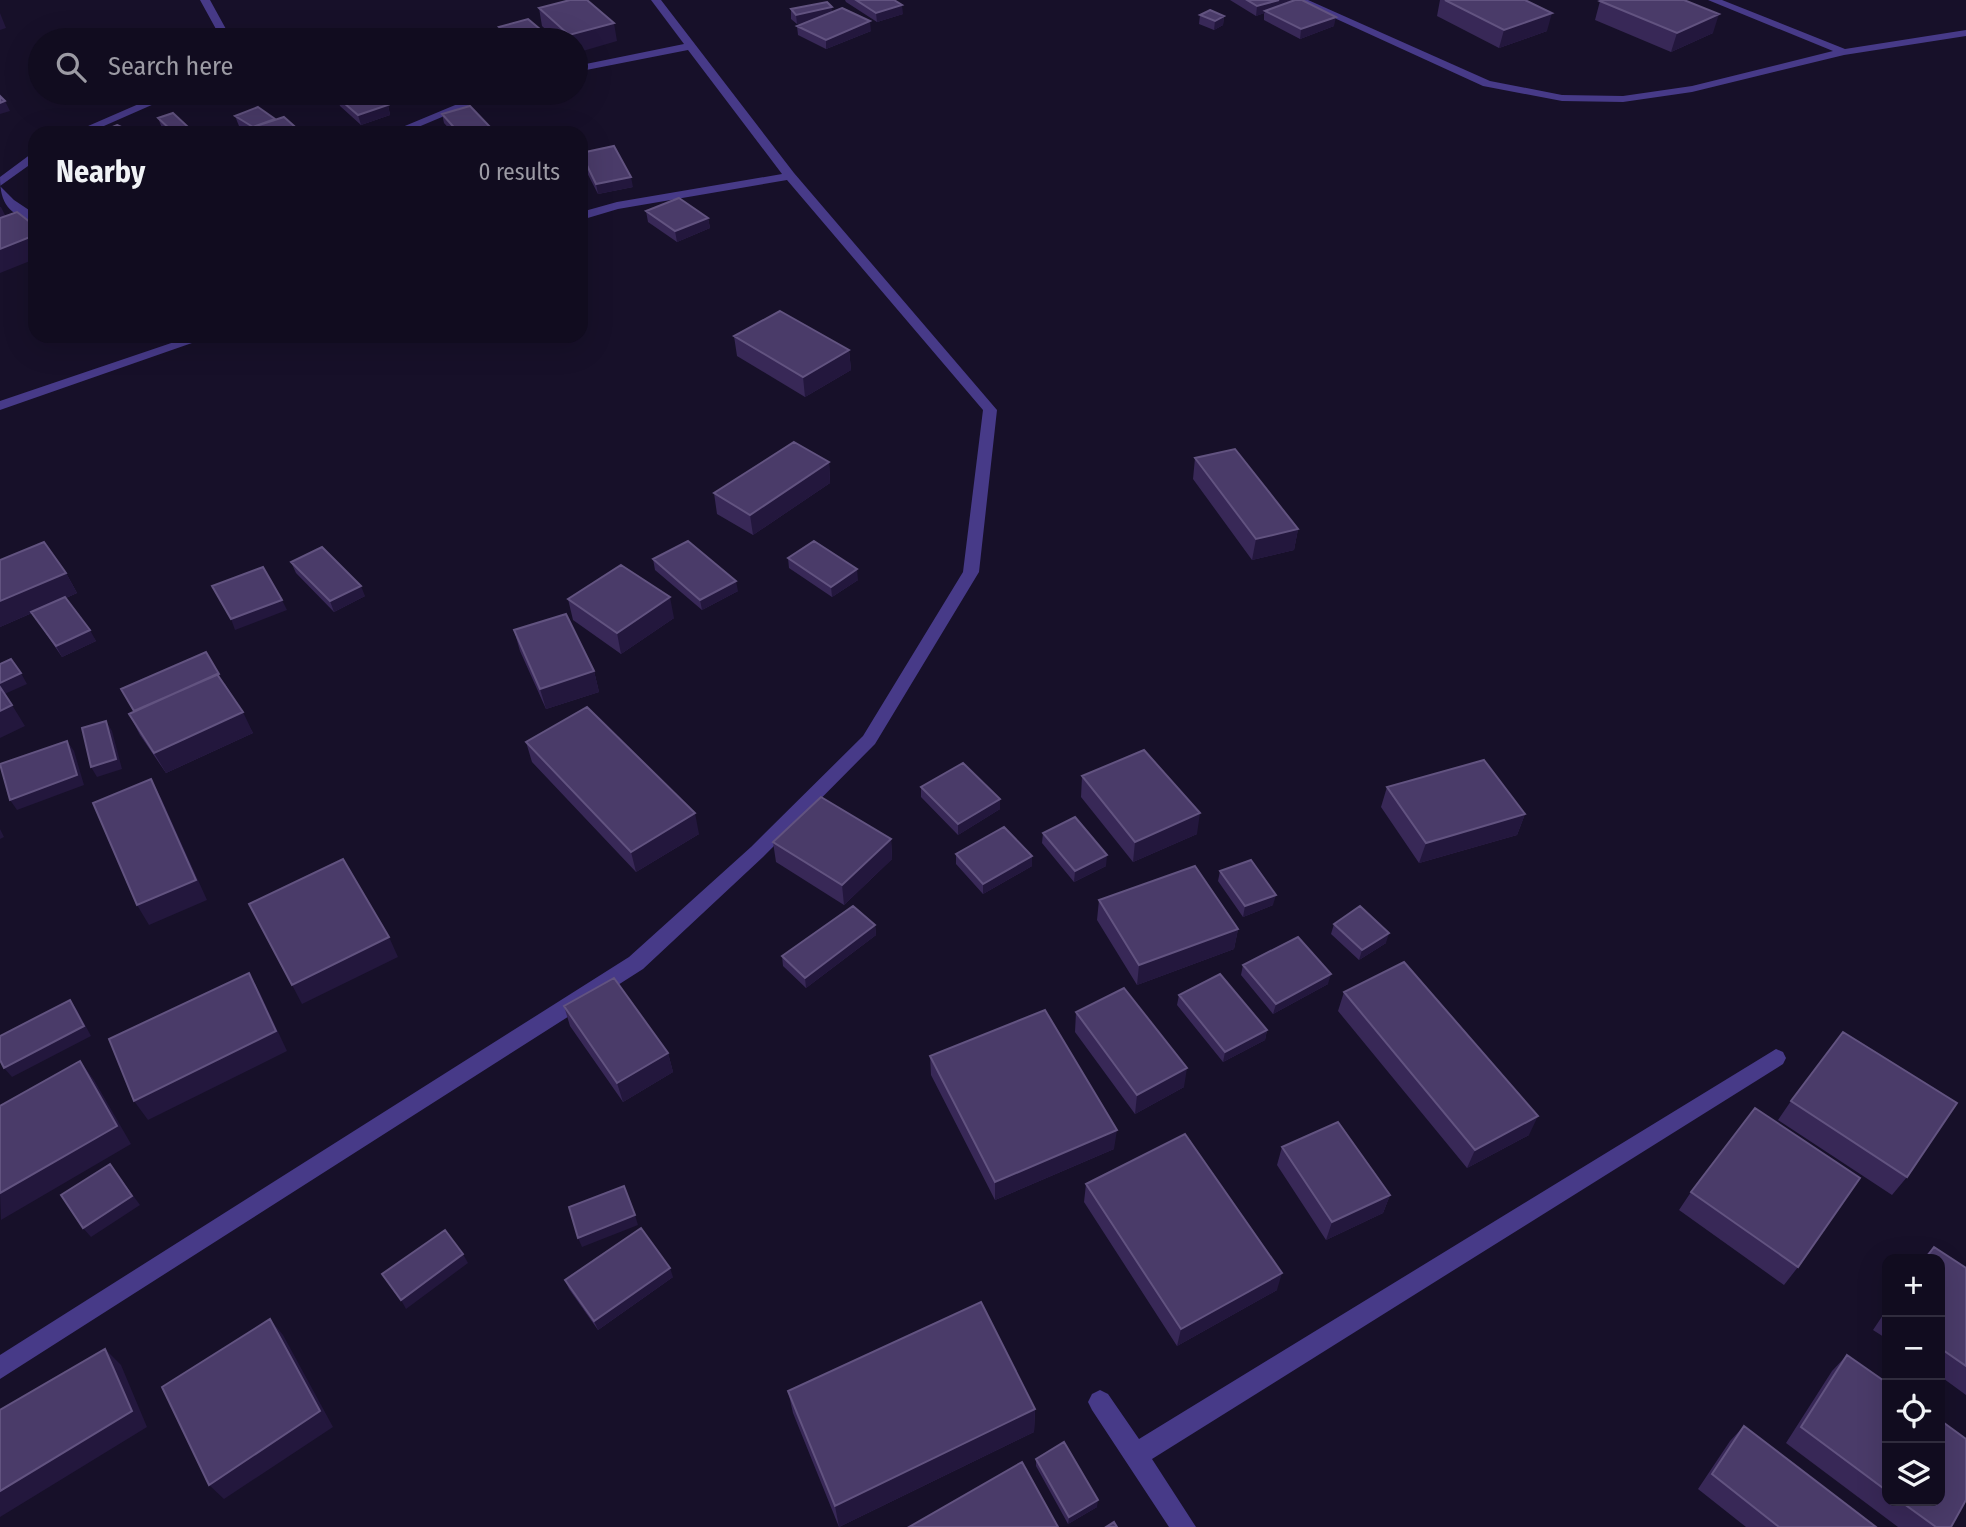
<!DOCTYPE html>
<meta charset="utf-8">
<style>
body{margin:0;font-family:"Fira Sans Condensed",sans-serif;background:#1e1a2c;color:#f1f3f6}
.controls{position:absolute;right:21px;bottom:21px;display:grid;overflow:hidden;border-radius:14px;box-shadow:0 7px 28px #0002}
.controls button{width:63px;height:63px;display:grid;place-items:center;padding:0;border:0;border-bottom:2px solid #302c3d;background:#110c1f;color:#f1f3f6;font:35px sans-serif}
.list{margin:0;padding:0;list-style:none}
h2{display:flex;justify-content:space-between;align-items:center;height:91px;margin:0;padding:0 28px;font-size:30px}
h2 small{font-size:23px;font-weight:400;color:#9c9ba4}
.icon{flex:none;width:38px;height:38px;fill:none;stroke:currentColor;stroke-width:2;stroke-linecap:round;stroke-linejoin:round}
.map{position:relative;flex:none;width:1966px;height:1527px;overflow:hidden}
.search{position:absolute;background:#110c1f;box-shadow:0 7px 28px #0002;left:28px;top:28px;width:560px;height:77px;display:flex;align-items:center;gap:18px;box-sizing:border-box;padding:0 24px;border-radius:38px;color:#9c9ba4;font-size:26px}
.panel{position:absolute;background:#110c1f;box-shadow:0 7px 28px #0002;left:28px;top:126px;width:560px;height:217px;border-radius:21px}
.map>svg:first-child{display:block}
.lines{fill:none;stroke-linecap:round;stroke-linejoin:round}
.minor{fill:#473a88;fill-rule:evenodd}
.wall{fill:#382857}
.shaded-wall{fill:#23173d}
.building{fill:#4a3b69;stroke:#625380;stroke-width:2}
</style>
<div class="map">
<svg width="1966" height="1527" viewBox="0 0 1966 1527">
<rect width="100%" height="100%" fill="#171029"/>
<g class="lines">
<!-- minor -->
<path class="minor" d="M200,0H210L232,40H222Z
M651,0H661L794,173L997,410L979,572L875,744L763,857L643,969L0,1379V1355L629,957L751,847L863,736L963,572L983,410L787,180L618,209L581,220V212L617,202L782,174L688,50L576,72V66L684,44Z
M1295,0H1308L1490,81L1562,95L1623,96L1692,86L1833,51L1708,0H1722L1845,49L1966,30V36L1844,55L1692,92L1623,102L1562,101L1483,86Z
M164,93H179L88,133H72Z
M484,93H499L404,133H388Z
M35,151V161L0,186L14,200L35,214V223C9,214 0,204 0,177Z
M192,336H212L0,410V401Z
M1776,1049L1783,1052L1786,1058L1783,1064L1152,1459L1196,1527H1169L1092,1410L1088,1402L1092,1394L1100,1390L1108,1394L1139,1439Z"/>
</g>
<!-- wall -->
<path class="wall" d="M845,0H894L903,14L877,22L846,2Z
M1230,0H1293L1334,26L1300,39L1264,20V13L1256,16Z
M1440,0H1525L1547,31L1499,48L1437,16Z
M1600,1L1713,33L1671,52L1595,20Z
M539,8L617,41L557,40L542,26Z
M791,9L833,12L871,31L826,49L798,35L797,26L806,22L797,24L791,19Z
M1200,15L1224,16L1223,25L1214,30L1199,24Z
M499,27L553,40H506L502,36Z
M337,97L388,105L390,115L361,125L340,106Z
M442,114L492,133H453L444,123Z
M235,116L275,119L276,120L245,130L239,126Z
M158,118L187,126L190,133H167L162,128Z
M581,153L633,187L598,194L582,163Z
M646,211L708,218L710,228L677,242L648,222Z
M734,336L849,350L851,370L805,397L737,356Z
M1195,458L1298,529L1294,550L1252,560L1193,479Z
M829,462L830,483L753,535L717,514L714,493Z
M788,558L858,580L832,597L789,568Z
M653,559L738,591L702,610L655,570Z
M0,560L66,573L77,593L66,598L96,641L62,657L32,613L0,627Z
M291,562L365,596L334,612L296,573Z
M568,599L674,618L621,654L573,620Z
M514,630L594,671L599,692L546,709L520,651Z
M225,684L253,733L166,773L140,735L129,714L134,712L121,689Z
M526,742L699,834L636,872L532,762Z
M1082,776L1197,834L1133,862L1081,797Z
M921,787L1000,799V809L958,835L921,797Z
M1387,787L1525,814L1517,835L1419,863L1381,807Z
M1043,833L1106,866L1074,882L1042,843Z
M891,839L892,859L844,905L776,862L773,842Z
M956,854L1032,866L983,894L956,864Z
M1220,871L1273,905L1243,917L1218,881Z
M1099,900L1238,929L1234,949L1137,985L1097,920Z
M1334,924L1386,943L1359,960L1331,934Z
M875,925L876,935L806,988L783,966L782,956Z
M1243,965L1328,984L1273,1014L1241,975Z
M1344,992L1529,1135L1467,1168L1338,1011Z
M1179,995L1267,1030L1265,1040L1223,1062L1177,1005Z
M564,1006L668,1053L673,1072L623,1102L570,1026Z
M1076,1012L1184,1087L1135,1114L1075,1032Z
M930,1056L1114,1149L995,1200L931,1075Z
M1791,1101L1907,1177L1892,1195L1778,1120Z
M1282,1147L1390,1195L1383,1213L1326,1240L1277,1165Z
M1086,1184L1277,1290L1177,1346L1084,1202Z
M1691,1192L1798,1267L1784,1285L1679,1210Z
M1934,1247L1966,1268V1395L1940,1376V1259H1922Z
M673,1277L598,1330L569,1289L565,1280Z
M1887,1309V1339L1873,1330Z
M1847,1355L1887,1383V1501H1940L1951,1527H1898L1786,1443L1832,1371Z
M788,1391L1035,1409L1034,1432L839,1527L793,1413Z
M1744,1426L1876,1527H1746L1698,1489L1730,1441Z
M1036,1459L1097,1507L1068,1524L1036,1466Z"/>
<!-- shaded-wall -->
<path class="shaded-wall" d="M1279,0H1293L1292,5L1265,11V13L1256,16L1257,6Z
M902,5L903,14L877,22L876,13Z
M832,7L833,17L797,24L796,15Z
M0,13L6,28L0,30Z
M1552,13L1547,31L1499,48L1504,30Z
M1719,14L1713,33L1671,52L1677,33Z
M1224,16L1223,25L1214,30L1215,21Z
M1336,17L1334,26L1300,39L1301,29Z
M870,21L871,31L826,49V40Z
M614,23L617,41L576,53V40H570L569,35Z
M5,101L10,111L0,114V103Z
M388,105L390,115L361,125L358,115Z
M187,126L190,133H172V131Z
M491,128L492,133H473Z
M631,177L633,187L598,194L596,184Z
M0,207H1L6,217L0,220Z
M708,218L710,228L677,242L675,231Z
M35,235V259L0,273V249Z
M849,350L851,370L805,397L803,377Z
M829,462L830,483L753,535L750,515Z
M1298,529L1294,550L1252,560L1256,539Z
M857,569L858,580L832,597L831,587Z
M66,573L77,593L0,627V601Z
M736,581L738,591L702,610L700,600Z
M361,586L365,596L334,612L330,601Z
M670,597L674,618L621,654L617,633Z
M282,600L287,610L235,630L231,619Z
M90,630L96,641L62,657L56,646Z
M594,671L599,692L546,709L540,689Z
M21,673L27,684L0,696V683Z
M12,705L25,726L0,738V711Z
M243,712L253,733L166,773L154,753Z
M106,721L112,731L122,769L97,777L91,767Z
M67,741L74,751L84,785L17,810L10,800Z
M151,779L162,800L207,900L149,925L137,905Z
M1000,799V809L958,835V824Z
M695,813L699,834L636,872L631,852Z
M1200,813L1197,834L1133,862L1135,842Z
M1525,814L1517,835L1419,863L1426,843Z
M0,829L4,837L0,839Z
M891,839L892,859L844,905L842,885Z
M1107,855L1106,866L1074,882L1075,871Z
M1032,856V866L983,894V884Z
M1276,895L1273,905L1243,917L1245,906Z
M875,925L876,935L806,988L805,978Z
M1238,929L1234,949L1137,985L1139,965Z
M1389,933L1386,943L1359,960L1362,950Z
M389,937L398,957L302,1004L292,985Z
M249,973L260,993L287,1051L148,1120L134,1101Z
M1331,974L1328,984L1273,1014L1276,1004Z
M70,1000L77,1010L91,1036L12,1077L4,1068Z
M1267,1030L1265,1040L1223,1062L1225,1052Z
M668,1053L673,1072L623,1102L617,1083Z
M80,1061L94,1080L131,1144L1,1220L0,1193Z
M1187,1068L1184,1087L1135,1114L1137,1095Z
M1538,1116L1529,1135L1467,1168L1475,1150Z
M1117,1130L1114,1149L995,1200V1182Z
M110,1164L140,1205L91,1237L83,1228Z
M1390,1195L1383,1213L1326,1240L1332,1222Z
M635,1215L638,1225L582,1247L578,1238Z
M463,1254L468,1263L406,1309L401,1300Z
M670,1268L673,1277L598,1330L594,1321Z
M1282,1273L1277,1290L1177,1346L1181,1329Z
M270,1319L283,1335L333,1427L224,1499L209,1485Z
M105,1349L121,1365L147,1427L0,1517V1491Z
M1035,1409L1034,1432L839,1527L835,1506Z
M1098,1500L1097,1507L1068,1524L1069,1517Z"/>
<!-- building -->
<path class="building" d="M570,0H587L614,23L569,35L539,8Z
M856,0H894L902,5L876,13Z
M1247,0H1279L1257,6Z
M1295,0H1302L1336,17L1301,29L1265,11Z
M1445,0H1525L1552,13L1504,30Z
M1603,0H1684L1719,14L1677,33L1600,1Z
M827,2L832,7L796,15L791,9Z
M842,8L870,21L826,40L797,26Z
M1210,10L1224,16L1215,21L1200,15Z
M528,19L553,40H515L499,27Z
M349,93H373L388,105L358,115L337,97Z
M0,96L5,101L0,103Z
M470,106L491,128L473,133H459L442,114Z
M258,107L275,119L253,127L235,116Z
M173,113L187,126L172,131L158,118Z
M284,117L302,133H234Z
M117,125L134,133H98Z
M393,129L398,133H383Z
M614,146L631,177L596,184L581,153Z
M679,198L708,218L675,231L646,211Z
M17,212L35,226V235L0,249V218Z
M780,311L849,350L803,377L734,336Z
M794,442L829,462L750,515L714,493Z
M1235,449L1298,529L1256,539L1195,458Z
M688,541L736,581L700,600L653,559Z
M814,541L857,569L831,587L788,558Z
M44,542L66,573L0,601V560Z
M322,547L361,586L330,601L291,562Z
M621,565L670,597L617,633L568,599Z
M263,567L282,600L231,619L212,586Z
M65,597L90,630L56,646L31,612Z
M566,614L594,671L540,689L514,630Z
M206,652L219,674L134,711L121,689Z
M11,659L21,673L0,683V664Z
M217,674L243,712L154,753L129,714Z
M0,687L12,705L0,711Z
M587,707L695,813L631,852L526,742Z
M106,721L116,759L91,767L82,728Z
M67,741L77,775L10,800L0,764Z
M1144,750L1200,813L1135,842L1082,776Z
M1484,760L1525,814L1426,843L1387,787Z
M963,763L1000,799L958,824L921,787Z
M151,779L196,880L137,905L93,803Z
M821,797L891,839L842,885L773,842Z
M1075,817L1107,855L1075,871L1043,833Z
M1004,827L1032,856L983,884L956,854Z
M343,859L389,937L292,985L249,904Z
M1251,860L1276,895L1245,906L1220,871Z
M1195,866L1238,929L1139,965L1099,900Z
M853,906L875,925L805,978L782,956Z
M1360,906L1389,933L1362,950L1334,924Z
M1298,937L1331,974L1276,1004L1243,965Z
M1404,962L1538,1116L1475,1150L1344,992Z
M249,973L276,1031L134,1101L109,1039Z
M1220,974L1267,1030L1225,1052L1179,995Z
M614,978L668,1053L617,1083L564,1006Z
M1124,988L1187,1068L1137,1095L1076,1012Z
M70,1000L84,1026L4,1068L0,1060V1036Z
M1045,1010L1117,1130L995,1182L930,1056Z
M1843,1032L1957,1103L1907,1177L1791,1101Z
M80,1061L117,1126L0,1193V1106Z
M1755,1108L1860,1178L1798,1267L1691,1192Z
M1338,1122L1390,1195L1332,1222L1282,1147Z
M1185,1134L1282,1273L1181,1329L1086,1184Z
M110,1164L132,1196L83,1228L61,1195Z
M624,1186L635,1215L578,1238L569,1207Z
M641,1228L670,1268L594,1321L565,1280Z
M445,1230L463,1254L401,1300L382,1274Z
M1934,1247L1966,1268V1366L1940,1348V1259H1925Z
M981,1302L1035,1409L835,1506L788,1391Z
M270,1319L320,1411L209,1485L162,1387Z
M105,1349L132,1411L0,1491V1410Z
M1847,1355L1887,1383V1491L1801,1427Z
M1940,1420L1966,1439V1500L1951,1527H1936L1900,1501H1940Z
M1744,1426L1876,1527H1779L1712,1474Z
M1064,1442L1098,1500L1069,1517L1036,1459Z
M1022,1462L1058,1527H909Z
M1114,1522L1117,1527H1106Z"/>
</svg>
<div class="controls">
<button>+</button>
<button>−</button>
<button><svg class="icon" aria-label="locate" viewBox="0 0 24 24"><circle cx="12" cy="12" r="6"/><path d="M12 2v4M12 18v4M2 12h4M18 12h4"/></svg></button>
<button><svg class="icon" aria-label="layers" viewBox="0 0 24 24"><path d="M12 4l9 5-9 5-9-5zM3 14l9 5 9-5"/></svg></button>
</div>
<div class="search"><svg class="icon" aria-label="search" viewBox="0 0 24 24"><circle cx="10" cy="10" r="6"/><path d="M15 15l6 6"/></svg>Search here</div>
<section class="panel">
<h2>Nearby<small>0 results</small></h2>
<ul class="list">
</ul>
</section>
</div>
